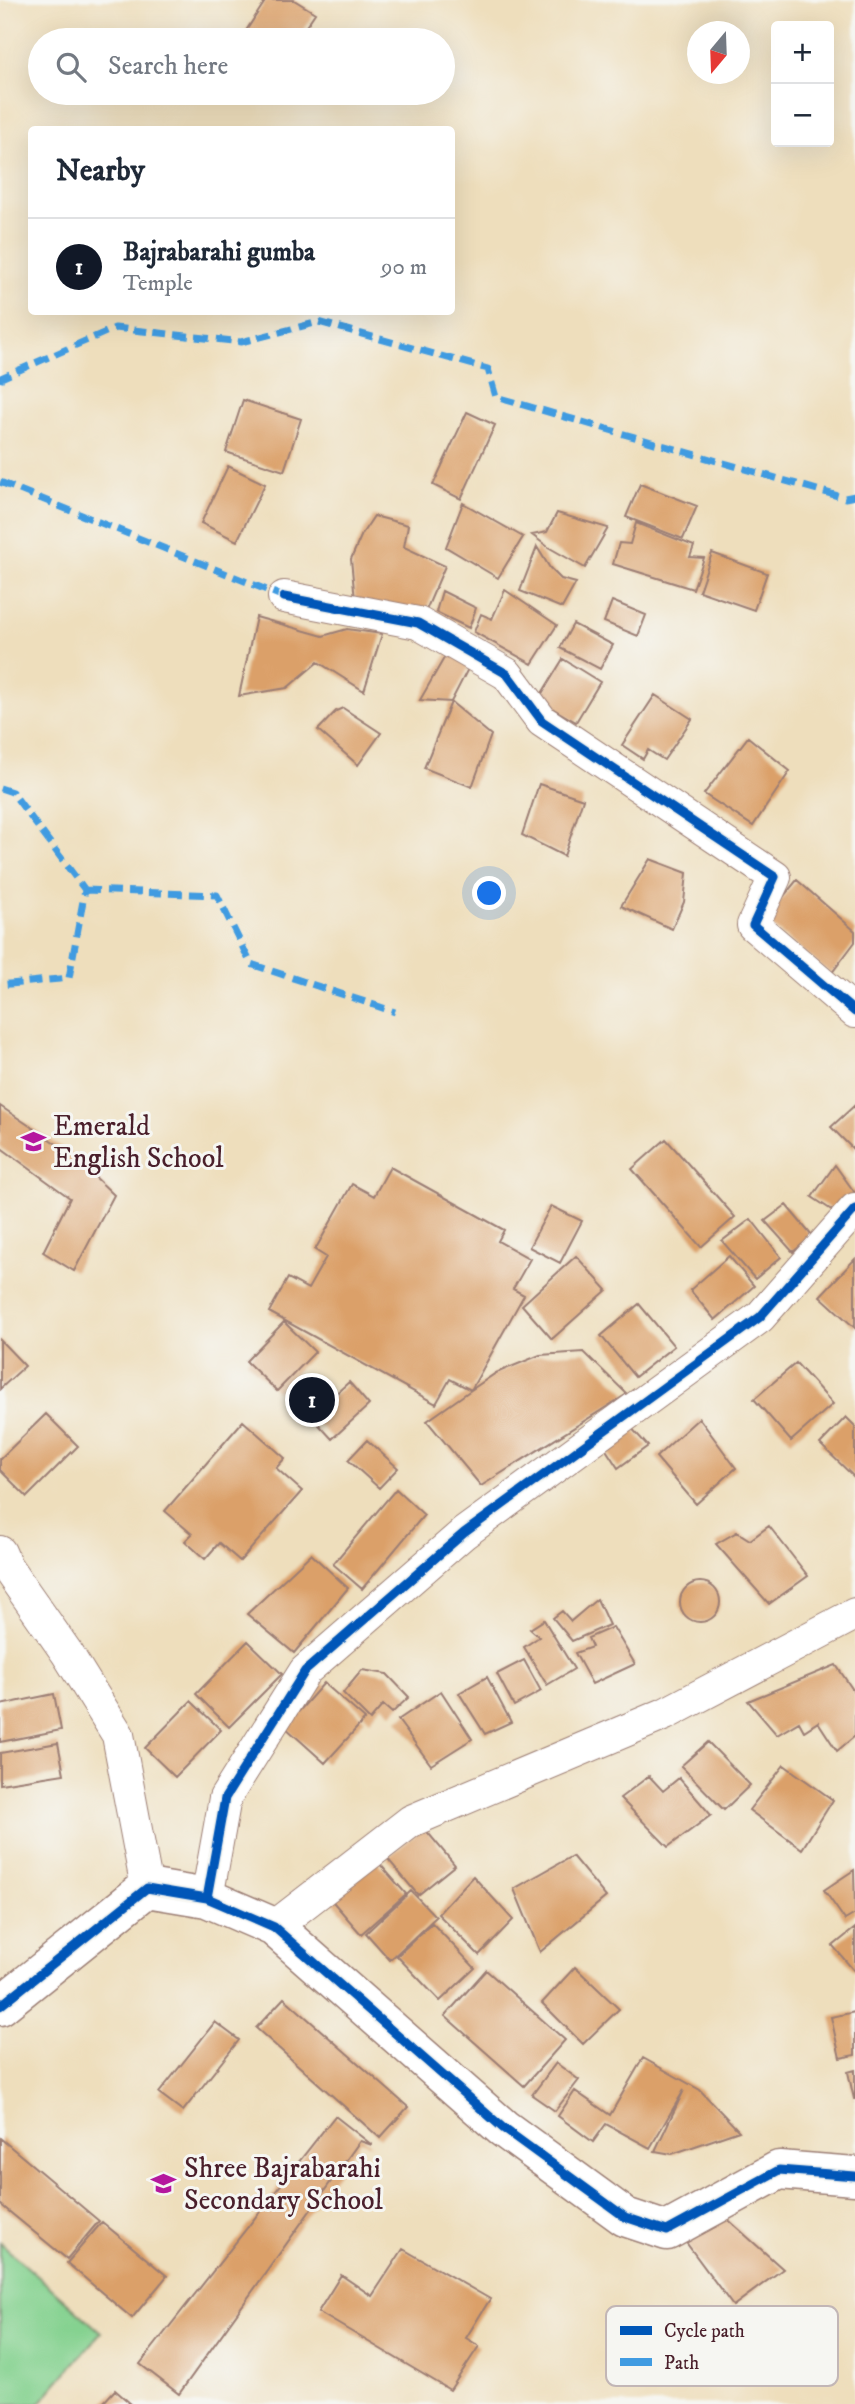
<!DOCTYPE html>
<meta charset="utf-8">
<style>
body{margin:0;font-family:"IM FELL DW Pica",serif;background:#f2f2f3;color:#1f2937}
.controls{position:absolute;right:21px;top:21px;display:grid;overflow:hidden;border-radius:7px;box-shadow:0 7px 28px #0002}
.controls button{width:63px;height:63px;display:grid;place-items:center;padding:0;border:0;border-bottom:2px solid #e0e1e3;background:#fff;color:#1f2937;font:35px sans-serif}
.compass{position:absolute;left:687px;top:21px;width:63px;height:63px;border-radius:50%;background:#fff;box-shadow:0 7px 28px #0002;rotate:199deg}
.you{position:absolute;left:490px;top:894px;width:24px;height:24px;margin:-18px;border:5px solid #fff;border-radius:50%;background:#1a73e8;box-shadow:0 0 0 10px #1a73e833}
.badge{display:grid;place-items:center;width:46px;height:46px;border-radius:50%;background:#111827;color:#fff;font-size:23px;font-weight:700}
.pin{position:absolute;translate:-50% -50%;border:4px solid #fff;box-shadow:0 2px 7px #0006}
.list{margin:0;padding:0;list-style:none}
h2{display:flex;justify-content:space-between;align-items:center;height:91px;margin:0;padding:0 28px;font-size:30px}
h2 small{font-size:23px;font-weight:400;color:#747a83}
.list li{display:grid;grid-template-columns:46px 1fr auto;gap:21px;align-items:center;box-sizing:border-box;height:98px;padding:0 28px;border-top:2px solid #e0e1e3}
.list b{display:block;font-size:26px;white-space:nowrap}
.list p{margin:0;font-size:23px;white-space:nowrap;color:#747a83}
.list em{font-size:23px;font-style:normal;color:#747a83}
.icon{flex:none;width:38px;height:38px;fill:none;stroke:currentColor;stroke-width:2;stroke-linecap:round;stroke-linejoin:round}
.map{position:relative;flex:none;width:855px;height:2404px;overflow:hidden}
.search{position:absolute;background:#fff;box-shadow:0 7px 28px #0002;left:28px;top:28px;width:427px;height:77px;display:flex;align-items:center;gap:18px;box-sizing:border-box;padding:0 24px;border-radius:38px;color:#747a83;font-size:26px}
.panel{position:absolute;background:#fff;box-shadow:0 7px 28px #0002;left:28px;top:126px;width:427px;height:189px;border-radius:7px}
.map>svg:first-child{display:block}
.green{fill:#85d290;stroke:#68785e;stroke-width:2}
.building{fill:#dba069}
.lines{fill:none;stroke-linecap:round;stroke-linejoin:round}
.minor-casing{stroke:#9c7e74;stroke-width:34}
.tertiary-casing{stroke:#9c7e74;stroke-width:41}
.minor{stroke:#fff;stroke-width:32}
.tertiary{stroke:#fff;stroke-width:38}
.quiet{stroke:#409be1;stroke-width:7;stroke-dasharray:14 7;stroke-linecap:butt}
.cycleway-casing{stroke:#f6f6f2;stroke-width:13}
.cycleway{stroke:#0057b8;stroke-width:9}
.labels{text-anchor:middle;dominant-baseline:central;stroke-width:6;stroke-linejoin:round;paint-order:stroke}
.poi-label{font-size:28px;fill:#4a1f2b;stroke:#f6f6f2;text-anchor:start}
.key{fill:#f6f6f2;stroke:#c2b6b6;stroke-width:2}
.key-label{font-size:19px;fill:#4a1f2b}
</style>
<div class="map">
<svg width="855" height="2404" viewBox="0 0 855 2404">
<rect width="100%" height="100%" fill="#f6f6f2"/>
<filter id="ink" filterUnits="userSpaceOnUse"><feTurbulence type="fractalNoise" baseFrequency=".0143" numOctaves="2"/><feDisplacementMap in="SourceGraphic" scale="14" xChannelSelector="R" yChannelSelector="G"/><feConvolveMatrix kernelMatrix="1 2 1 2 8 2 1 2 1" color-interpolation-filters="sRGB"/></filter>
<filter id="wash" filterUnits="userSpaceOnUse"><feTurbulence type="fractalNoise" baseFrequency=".00686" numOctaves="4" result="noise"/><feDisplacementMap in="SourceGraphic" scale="28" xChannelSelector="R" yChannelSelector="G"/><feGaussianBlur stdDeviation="1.57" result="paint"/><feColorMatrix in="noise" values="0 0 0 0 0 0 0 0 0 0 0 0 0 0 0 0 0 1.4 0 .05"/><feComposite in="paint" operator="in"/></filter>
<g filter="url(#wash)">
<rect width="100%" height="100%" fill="#eedebc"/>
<!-- green -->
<path class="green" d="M0,2243L101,2332L39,2404H0Z"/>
<g id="blocks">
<!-- building -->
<path class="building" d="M266,0H294L315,13L297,40H240Z
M243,400L301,419L284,471L226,452Z
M467,412L495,425L461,499L433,485Z
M228,466L265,484L237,541L201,523Z
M640,484L697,506L683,539L626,517Z
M463,503L523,537L498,578L446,547Z
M557,513L608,528L585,568L548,547L532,535L547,532Z
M374,516L408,525L404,547L445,566L424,615L355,600L351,559L362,534Z
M636,523L694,546L690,557L704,558L693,589L613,564L619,543L630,544Z
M537,547L550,568L561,579L576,583L562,608L520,591Z
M712,553L767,573L754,610L699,591Z
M505,590L557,625L532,664L474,632L481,614L492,619Z
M442,591L476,608L469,628L436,612Z
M612,601L646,615L638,636L604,622Z
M256,617L323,636L347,629L382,634L364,691L318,662L287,688L239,696Z
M573,624L613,645L600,669L560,648Z
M451,646L473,659L451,702L420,700Z
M563,659L600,682L576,722L538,700Z
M655,695L692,719L664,760L648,750L643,759L622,745Z
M451,702L491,735L472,787L424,768Z
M343,708L381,733L358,765L318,730L336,711Z
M748,737L790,771L753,826L704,794Z
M539,784L583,799L564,856L522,835Z
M650,859L687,873L684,902L672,929L621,906Z
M797,880L855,931V942L831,974L764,920Z
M855,1105V1151L831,1127Z
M0,1106L70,1153L114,1195L74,1271L43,1252L70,1198L0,1147Z
M666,1139L735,1217L701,1247L632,1169Z
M835,1165L855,1193V1197L839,1215L812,1197Z
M390,1167L504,1230L498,1241L530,1259L513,1289L524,1295L471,1390L496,1373L540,1355L584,1352L627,1394L481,1486L427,1421L471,1390L450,1379L436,1404L269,1312L288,1278L308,1289L326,1257L315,1250L352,1184L374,1196Z
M786,1205L812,1236L793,1252L765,1221Z
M551,1206L582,1221L560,1263L529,1247Z
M751,1219L781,1257L755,1279L722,1241Z
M576,1256L607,1290L552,1339L522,1305Z
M729,1256L754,1286L715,1320L690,1290Z
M855,1259V1328L820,1296Z
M639,1304L674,1346L635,1377L601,1336Z
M284,1322L315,1352L277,1391L246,1361Z
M0,1340L25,1366L0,1389Z
M796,1363L833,1404L791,1441L754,1399Z
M349,1382L369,1405L332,1439L311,1416Z
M46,1414L78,1446L27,1497L0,1470V1459Z
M846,1417L855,1426V1478L820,1444Z
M699,1418L736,1468L696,1504L656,1457Z
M243,1421L285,1458L276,1468L302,1491L240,1561L219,1543L205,1559L185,1541L192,1534L165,1511Z
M628,1424L648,1446L618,1468L601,1442Z
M367,1440L398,1468L379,1488L348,1460Z
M396,1489L424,1515L362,1589L333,1564Z
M769,1526L808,1576L769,1604L716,1544L737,1532L750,1540Z
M311,1554L348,1588L294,1653L247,1614Z
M680 1602a20 20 0 1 1 40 0a20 20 0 1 1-40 0Z
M597,1599L609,1625L572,1641L553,1618L562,1611L571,1621Z
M544,1620L574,1669L547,1685L524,1647L539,1637L530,1629Z
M613,1627L635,1664L592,1684L575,1653L592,1647L588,1638Z
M248,1641L282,1674L229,1727L196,1694Z
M524,1660L541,1691L514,1706L497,1674Z
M836,1665L855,1693V1736L837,1751L818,1722L804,1731L799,1722L777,1735L748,1701Z
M362,1670L387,1674L409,1697L392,1713L383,1705L370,1720L343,1693Z
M487,1677L511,1722L485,1734L459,1693Z
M324,1683L365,1719L325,1763L285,1727Z
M441,1691L472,1739L431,1765L398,1720Z
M54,1694L61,1730L0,1742V1705Z
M191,1701L221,1730L175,1777L145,1748Z
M708,1742L750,1785L724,1810L681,1766Z
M58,1743L64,1774L0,1784V1753Z
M784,1765L833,1800L802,1849L749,1810Z
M649,1776L663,1791L679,1778L711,1815L668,1847L620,1798Z
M424,1828L455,1865L418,1895L387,1858Z
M372,1855L406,1894L361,1934L327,1895Z
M572,1856L606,1897L540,1952L514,1889Z
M854,1870L855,1914L845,1920L824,1890Z
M473,1876L513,1920L479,1955L438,1914Z
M411,1891L436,1917L390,1960L366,1933Z
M432,1923L475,1968L440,2001L397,1956Z
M855,1928V1972L833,1946Z
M575,1967L619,2009L583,2044L542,2003Z
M486,1970L565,2040L524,2086L445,2016Z
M284,1998L408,2107L380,2138L256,2028Z
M855,2012V2055L840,2058L831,2017Z
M215,2022L239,2040L183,2111L159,2093Z
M643,2058L700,2090L739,2131L672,2154L655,2151L684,2090L650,2148L606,2124L593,2142L558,2116L575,2091L610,2115Z
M556,2063L579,2080L555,2111L532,2095Z
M855,2070V2099H854L848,2072Z
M335,2116L372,2145L360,2141L179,2394L140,2364Z
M0,2138L99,2221L67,2259L0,2204Z
M723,2215L783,2269L733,2306L685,2241Z
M102,2222L167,2276L132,2318L67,2263Z
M403,2249L490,2299L466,2338L479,2346L450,2390L318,2312L341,2275L372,2296Z
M115,2390L131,2404H102Z"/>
</g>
</g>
<g filter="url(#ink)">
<use href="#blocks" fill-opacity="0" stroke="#9c7e74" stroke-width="2"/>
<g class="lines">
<defs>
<path id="minor" d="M284,597L418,623L507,674L542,721L775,877L753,925L855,1012
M0,1552L6,1566L67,1653L118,1735L147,1888
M207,1898L225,1798L305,1671L464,1533L760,1317L855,1209
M274,1927L411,1821L665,1714L855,1614"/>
<path id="tertiary" d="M0,2006L147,1888L207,1898L274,1927L503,2128L625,2217L667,2231L779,2170L855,2176"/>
</defs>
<!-- minor casing -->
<use href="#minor" class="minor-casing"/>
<!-- tertiary casing -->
<use href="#tertiary" class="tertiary-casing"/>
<!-- minor -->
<use href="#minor" class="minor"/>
<!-- tertiary -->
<use href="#tertiary" class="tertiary"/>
<!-- quiet -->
<path class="quiet" d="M0,382L1,378L115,328L241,342L319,322L488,369L496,397L845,498L855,496
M0,482L284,597
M0,788L12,792L85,890L69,978L0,985
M85,890L217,895L251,964L395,1012"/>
<defs>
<path id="cycleway" d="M284,597L418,623L507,674L542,721L775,877L753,925L855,1012
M207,1898L225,1798L305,1671L464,1533L760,1317L855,1209
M0,2006L147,1888L207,1898L274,1927L503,2128L625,2217L667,2231L779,2170L855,2176"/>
</defs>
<!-- cycleway casing -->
<use href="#cycleway" class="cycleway-casing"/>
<!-- cycleway -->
<use href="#cycleway" class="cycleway"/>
</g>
</g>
<!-- icons -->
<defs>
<symbol id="school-bare" viewBox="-9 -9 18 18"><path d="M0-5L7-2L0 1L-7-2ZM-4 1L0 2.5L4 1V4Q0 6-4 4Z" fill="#b5179e" stroke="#f6f6f2" stroke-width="2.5" paint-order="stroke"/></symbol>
</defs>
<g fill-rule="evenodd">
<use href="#school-bare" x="16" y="1124" width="35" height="35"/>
<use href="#school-bare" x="146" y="2166" width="35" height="35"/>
</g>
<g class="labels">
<!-- poi labels -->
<g class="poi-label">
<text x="53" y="1126">Emerald<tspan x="53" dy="32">English School</tspan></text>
<text x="184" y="2168">Shree Bajrabarahi<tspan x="184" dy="32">Secondary School</tspan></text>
</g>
</g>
<!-- legend -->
<rect x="606" y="2306" width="232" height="80" rx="10" class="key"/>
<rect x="620" y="2326" width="32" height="9" fill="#0057b8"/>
<rect x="620" y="2358" width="32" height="8" fill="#409be1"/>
<g class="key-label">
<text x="664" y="2337">Cycle path</text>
<text x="664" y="2369">Path</text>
</g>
</svg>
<div class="controls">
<button>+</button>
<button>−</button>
</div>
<svg class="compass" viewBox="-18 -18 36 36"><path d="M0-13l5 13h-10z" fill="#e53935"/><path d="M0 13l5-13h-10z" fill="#747a83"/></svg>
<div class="you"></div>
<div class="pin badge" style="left:312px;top:1400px">1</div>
<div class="search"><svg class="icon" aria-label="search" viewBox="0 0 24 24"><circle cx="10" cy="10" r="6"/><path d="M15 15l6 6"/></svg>Search here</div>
<section class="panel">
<h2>Nearby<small></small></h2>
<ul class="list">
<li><span class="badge">1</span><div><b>Bajrabarahi gumba</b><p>Temple</p></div><em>90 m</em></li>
</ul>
</section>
</div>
